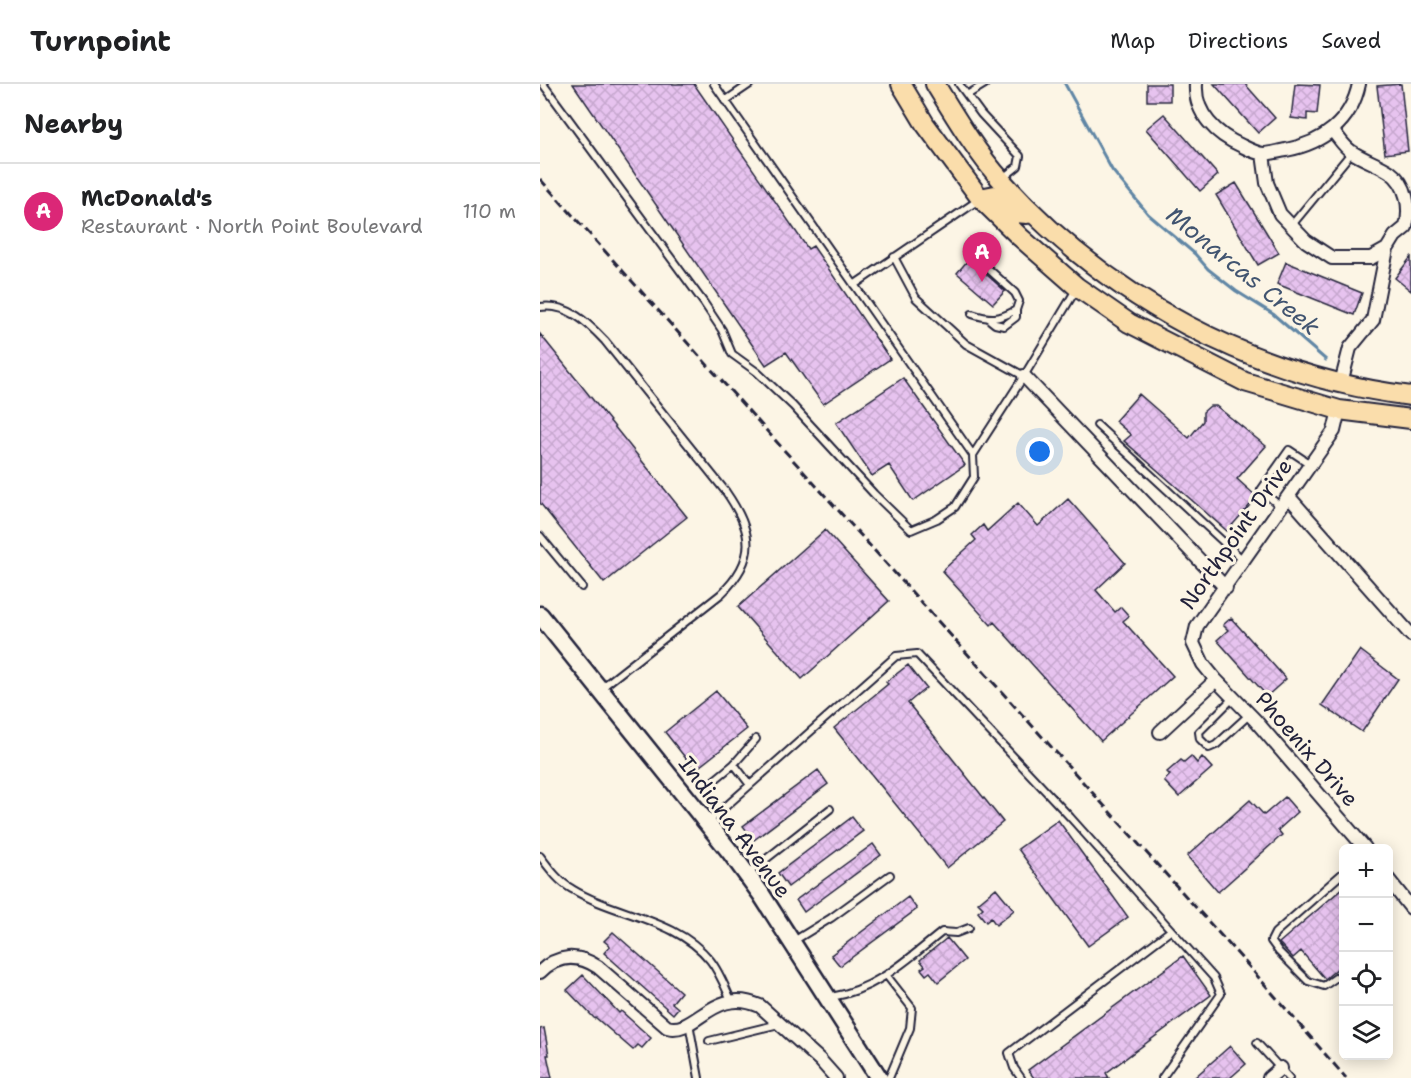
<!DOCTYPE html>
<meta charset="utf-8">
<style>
body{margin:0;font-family:"Shantell Sans",sans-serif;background:#f2f2f2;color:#202124}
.controls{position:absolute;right:18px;bottom:18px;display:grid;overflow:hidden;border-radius:9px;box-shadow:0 3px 15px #0003}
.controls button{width:54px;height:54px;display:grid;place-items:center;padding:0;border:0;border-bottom:2px solid #e0e0e0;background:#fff;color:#202124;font:30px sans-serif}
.you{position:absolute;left:500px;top:368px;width:21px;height:21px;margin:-15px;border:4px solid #fff;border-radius:50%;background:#1a73e8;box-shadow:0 0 0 9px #1a73e833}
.badge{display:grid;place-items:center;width:39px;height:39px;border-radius:50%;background:#db2777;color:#fff;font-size:20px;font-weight:700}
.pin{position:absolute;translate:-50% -50px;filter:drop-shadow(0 2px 3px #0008)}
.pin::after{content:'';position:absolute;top:32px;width:21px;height:18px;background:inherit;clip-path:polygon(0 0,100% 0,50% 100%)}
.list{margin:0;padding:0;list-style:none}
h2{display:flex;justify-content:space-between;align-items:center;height:78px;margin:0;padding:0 24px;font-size:26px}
h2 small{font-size:20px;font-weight:400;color:#757577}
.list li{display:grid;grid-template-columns:39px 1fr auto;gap:18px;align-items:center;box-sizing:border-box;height:96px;padding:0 24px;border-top:2px solid #e0e0e0}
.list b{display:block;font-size:22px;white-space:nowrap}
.list p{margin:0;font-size:20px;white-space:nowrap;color:#757577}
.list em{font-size:20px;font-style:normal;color:#757577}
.icon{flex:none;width:33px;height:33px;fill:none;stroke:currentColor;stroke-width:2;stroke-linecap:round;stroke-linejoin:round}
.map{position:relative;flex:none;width:871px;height:994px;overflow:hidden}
header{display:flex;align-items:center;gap:36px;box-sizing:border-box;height:84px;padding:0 30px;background:#fff;border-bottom:2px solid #e0e0e0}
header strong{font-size:28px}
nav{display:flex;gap:33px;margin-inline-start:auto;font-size:21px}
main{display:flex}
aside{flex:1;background:#fff}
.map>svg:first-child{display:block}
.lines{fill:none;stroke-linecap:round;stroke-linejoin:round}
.stream{stroke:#6086a5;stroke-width:3}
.building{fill:url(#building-cross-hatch);stroke:#22223b;stroke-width:1.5}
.service-casing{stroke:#22223b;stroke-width:10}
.minor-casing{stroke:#22223b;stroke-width:16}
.secondary-casing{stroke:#22223b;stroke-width:21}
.primary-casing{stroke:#22223b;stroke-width:22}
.service{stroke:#fcf5e5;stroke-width:6}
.minor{stroke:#fcf5e5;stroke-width:12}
.secondary{stroke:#fcf5e5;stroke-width:16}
.primary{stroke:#faddab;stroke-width:18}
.rail{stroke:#22223b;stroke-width:3;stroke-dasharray:9 4.5;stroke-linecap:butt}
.labels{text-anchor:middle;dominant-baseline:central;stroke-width:6;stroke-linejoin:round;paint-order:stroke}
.street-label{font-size:22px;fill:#22223b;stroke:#fcf5e5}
.water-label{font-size:24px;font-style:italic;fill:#415470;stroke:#fcf5e5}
</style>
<header>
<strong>Turnpoint</strong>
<nav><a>Map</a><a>Directions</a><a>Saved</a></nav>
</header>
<main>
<aside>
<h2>Nearby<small></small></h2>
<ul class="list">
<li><span class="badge">A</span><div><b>McDonald's</b><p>Restaurant · North Point Boulevard</p></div><em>110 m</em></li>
</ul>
</aside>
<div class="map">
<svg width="871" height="994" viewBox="0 0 871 994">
<defs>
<pattern id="building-cross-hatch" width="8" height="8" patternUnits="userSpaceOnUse" patternTransform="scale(1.5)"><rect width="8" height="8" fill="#e7c3ef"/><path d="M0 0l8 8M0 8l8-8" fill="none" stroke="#c6a7ce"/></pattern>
</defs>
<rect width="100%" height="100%" fill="#fcf5e5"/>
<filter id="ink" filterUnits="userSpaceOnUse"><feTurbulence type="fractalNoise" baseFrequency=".0167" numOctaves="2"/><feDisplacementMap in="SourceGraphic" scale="12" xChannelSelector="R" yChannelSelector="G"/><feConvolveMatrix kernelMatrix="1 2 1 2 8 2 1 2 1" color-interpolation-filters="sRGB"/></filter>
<g filter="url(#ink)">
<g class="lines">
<!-- stream -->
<path class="stream" d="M525,0L572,86L608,130L655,170L668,185L696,207L733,230L786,276"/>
</g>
<!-- building -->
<path class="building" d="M33,0H154L268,165L273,162L350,275L283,320L246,268L226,281Z
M607,0H630V17H607Z
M674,0H705L735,34L718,49Z
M755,0L780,1L777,30L767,29V36L751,34Z
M861,0L868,67L845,70L837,2Z
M624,30L678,91L660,107L606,45Z
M696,99L739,169L718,181L676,111Z
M871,173V207L855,194Z
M429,175L465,207L453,220L417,189Z
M746,178L822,209L814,231L737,200Z
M0,250L147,433L64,499L0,419Z
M363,294L425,381L373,417L349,381L332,392L296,339Z
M599,310L649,354L663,337V328L670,322H676L726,362L697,395L717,413L687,447L584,357L591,351L575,337Z
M528,415L585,479L556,506L575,528L581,523L589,532L583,537L633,592L561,657L454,538L451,541L402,487L436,456L432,451L443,441L447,447L478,419L498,442Z
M285,446L349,517L262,595L198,523Z
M691,534L746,595L727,612L677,556L688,546L683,541Z
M820,566L858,595L822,648L782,621Z
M368,581L386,604L368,619L463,738L407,784L294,644L348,600L346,598Z
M176,607L207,645L155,686L125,648Z
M651,672L657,679L662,673L672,684L639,713L624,697L630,691L627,688L641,676L644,678Z
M278,686L288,700L214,756L203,742Z
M745,713L758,728L738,746L742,751L678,808L647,772L710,716L724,731Z
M312,733L323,747L248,803L238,789Z
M518,736L588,833L548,862L478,765Z
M333,760L341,771L264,828L256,816Z
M804,803V879L785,895L761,867L753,874L739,859Z
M456,804L474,826L456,841L451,834L446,838L438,828L443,824L438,819Z
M368,813L377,825L300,882L291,871Z
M73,848L141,908L132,919L138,924L133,930L64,869L70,862L64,857Z
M407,854L425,876L398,898L390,888L386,891L381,885L385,882L380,876Z
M643,872L671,911L566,989L569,994H494L488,986Z
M43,891L79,929L81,927L111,954L102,964L98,961L93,966L56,934L55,935L27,906Z
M4,944L9,971H7L12,994H0V945Z
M690,962L706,980L690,994H654Z"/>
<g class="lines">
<defs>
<path id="service" d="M3,0L164,219L182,246L192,270L217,288L253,322L334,410L371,446L397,435L415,423L434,393L433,371
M174,0L433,371L484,292L537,204
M419,0L441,30L480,72L478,82L463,94
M427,11L445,0
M185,17L210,0
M751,142L812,68
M427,163L432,170L475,209L479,217L476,226C458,236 451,236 432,230
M354,173L376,214L412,247L426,260L484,292
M314,201L440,115
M0,223C28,219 48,239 65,257L186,408C213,447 218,474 181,510L60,605
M450,236L455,240L464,242L476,233V226
M557,341L704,477
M741,423L721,406L749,366L770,380
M0,452L42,503
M693,614L659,648L660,655L669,664L676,661L710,630
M194,680L216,655
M172,698L194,680L210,701
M167,739L356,572L377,570L530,733L674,894L681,910L622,994
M0,772C9,784 19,798 32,805C76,832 136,834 170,876C179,887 185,903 191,916
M804,788L735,849L731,857L739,868L768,897L784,902L804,888
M207,790L290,725
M252,858L291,834L350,791
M347,892L372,924L370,944L349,994
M291,913C336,906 368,875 402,848L416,849L429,844
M149,939L159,994
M169,957L239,940
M717,959L749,994
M481,994L474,984L469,969L630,847"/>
<path id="minor" d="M656,0C654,30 677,51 702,62C708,65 716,69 723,70C730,70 739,67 746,66C783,59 811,38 819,0
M793,47C799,54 804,63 812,68C824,76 838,80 850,88C867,100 871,124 866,143L855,152L847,165L833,236L810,264L801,299
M723,70L727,99L740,130L766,157L792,174H831L847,165
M484,292L686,504
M749,413L871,551
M676,596L715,636L825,764
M620,648L676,596L663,580L653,559L657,542L794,347L799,326
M848,795L871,824
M0,888C18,870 38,870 58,883L127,943C155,952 173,901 220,922L280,976L296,994
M729,994L741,984"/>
<path id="secondary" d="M0,531L191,769L221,810L339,994"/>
<path id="primary" d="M361,0L385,40L440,114L480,153L537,203L589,239L705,298L799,326L871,335
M395,0C414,31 438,71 462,97C569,215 712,292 871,312
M440,114L455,111L476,129L487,130"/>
</defs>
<!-- service casing -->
<use href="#service" class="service-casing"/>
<!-- minor casing -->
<use href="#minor" class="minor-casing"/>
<!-- secondary casing -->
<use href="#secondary" class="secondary-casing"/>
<!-- primary casing -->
<use href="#primary" class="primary-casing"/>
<!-- service -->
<use href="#service" class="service"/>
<!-- minor -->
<use href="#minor" class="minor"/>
<!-- secondary -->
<use href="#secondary" class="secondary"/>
<!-- primary -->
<use href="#primary" class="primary"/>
<!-- rail -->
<path class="rail" d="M0,95L713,887L806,994"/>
</g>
</g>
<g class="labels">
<!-- street labels -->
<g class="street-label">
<text transform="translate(696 450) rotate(-55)">Northpoint Drive</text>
<text transform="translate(767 665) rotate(49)">Phoenix Drive</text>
<text transform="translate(195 743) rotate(53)">Indiana Avenue</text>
</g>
<!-- water labels -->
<g class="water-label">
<text transform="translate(703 187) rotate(39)">Monarcas Creek</text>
</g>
</g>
</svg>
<div class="controls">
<button>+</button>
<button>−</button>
<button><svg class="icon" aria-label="locate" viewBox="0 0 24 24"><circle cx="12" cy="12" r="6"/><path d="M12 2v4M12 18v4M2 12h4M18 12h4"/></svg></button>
<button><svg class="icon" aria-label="layers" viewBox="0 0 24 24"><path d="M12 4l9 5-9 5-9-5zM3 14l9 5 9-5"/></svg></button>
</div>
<div class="you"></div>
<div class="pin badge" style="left:442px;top:198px">A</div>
</div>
</main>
